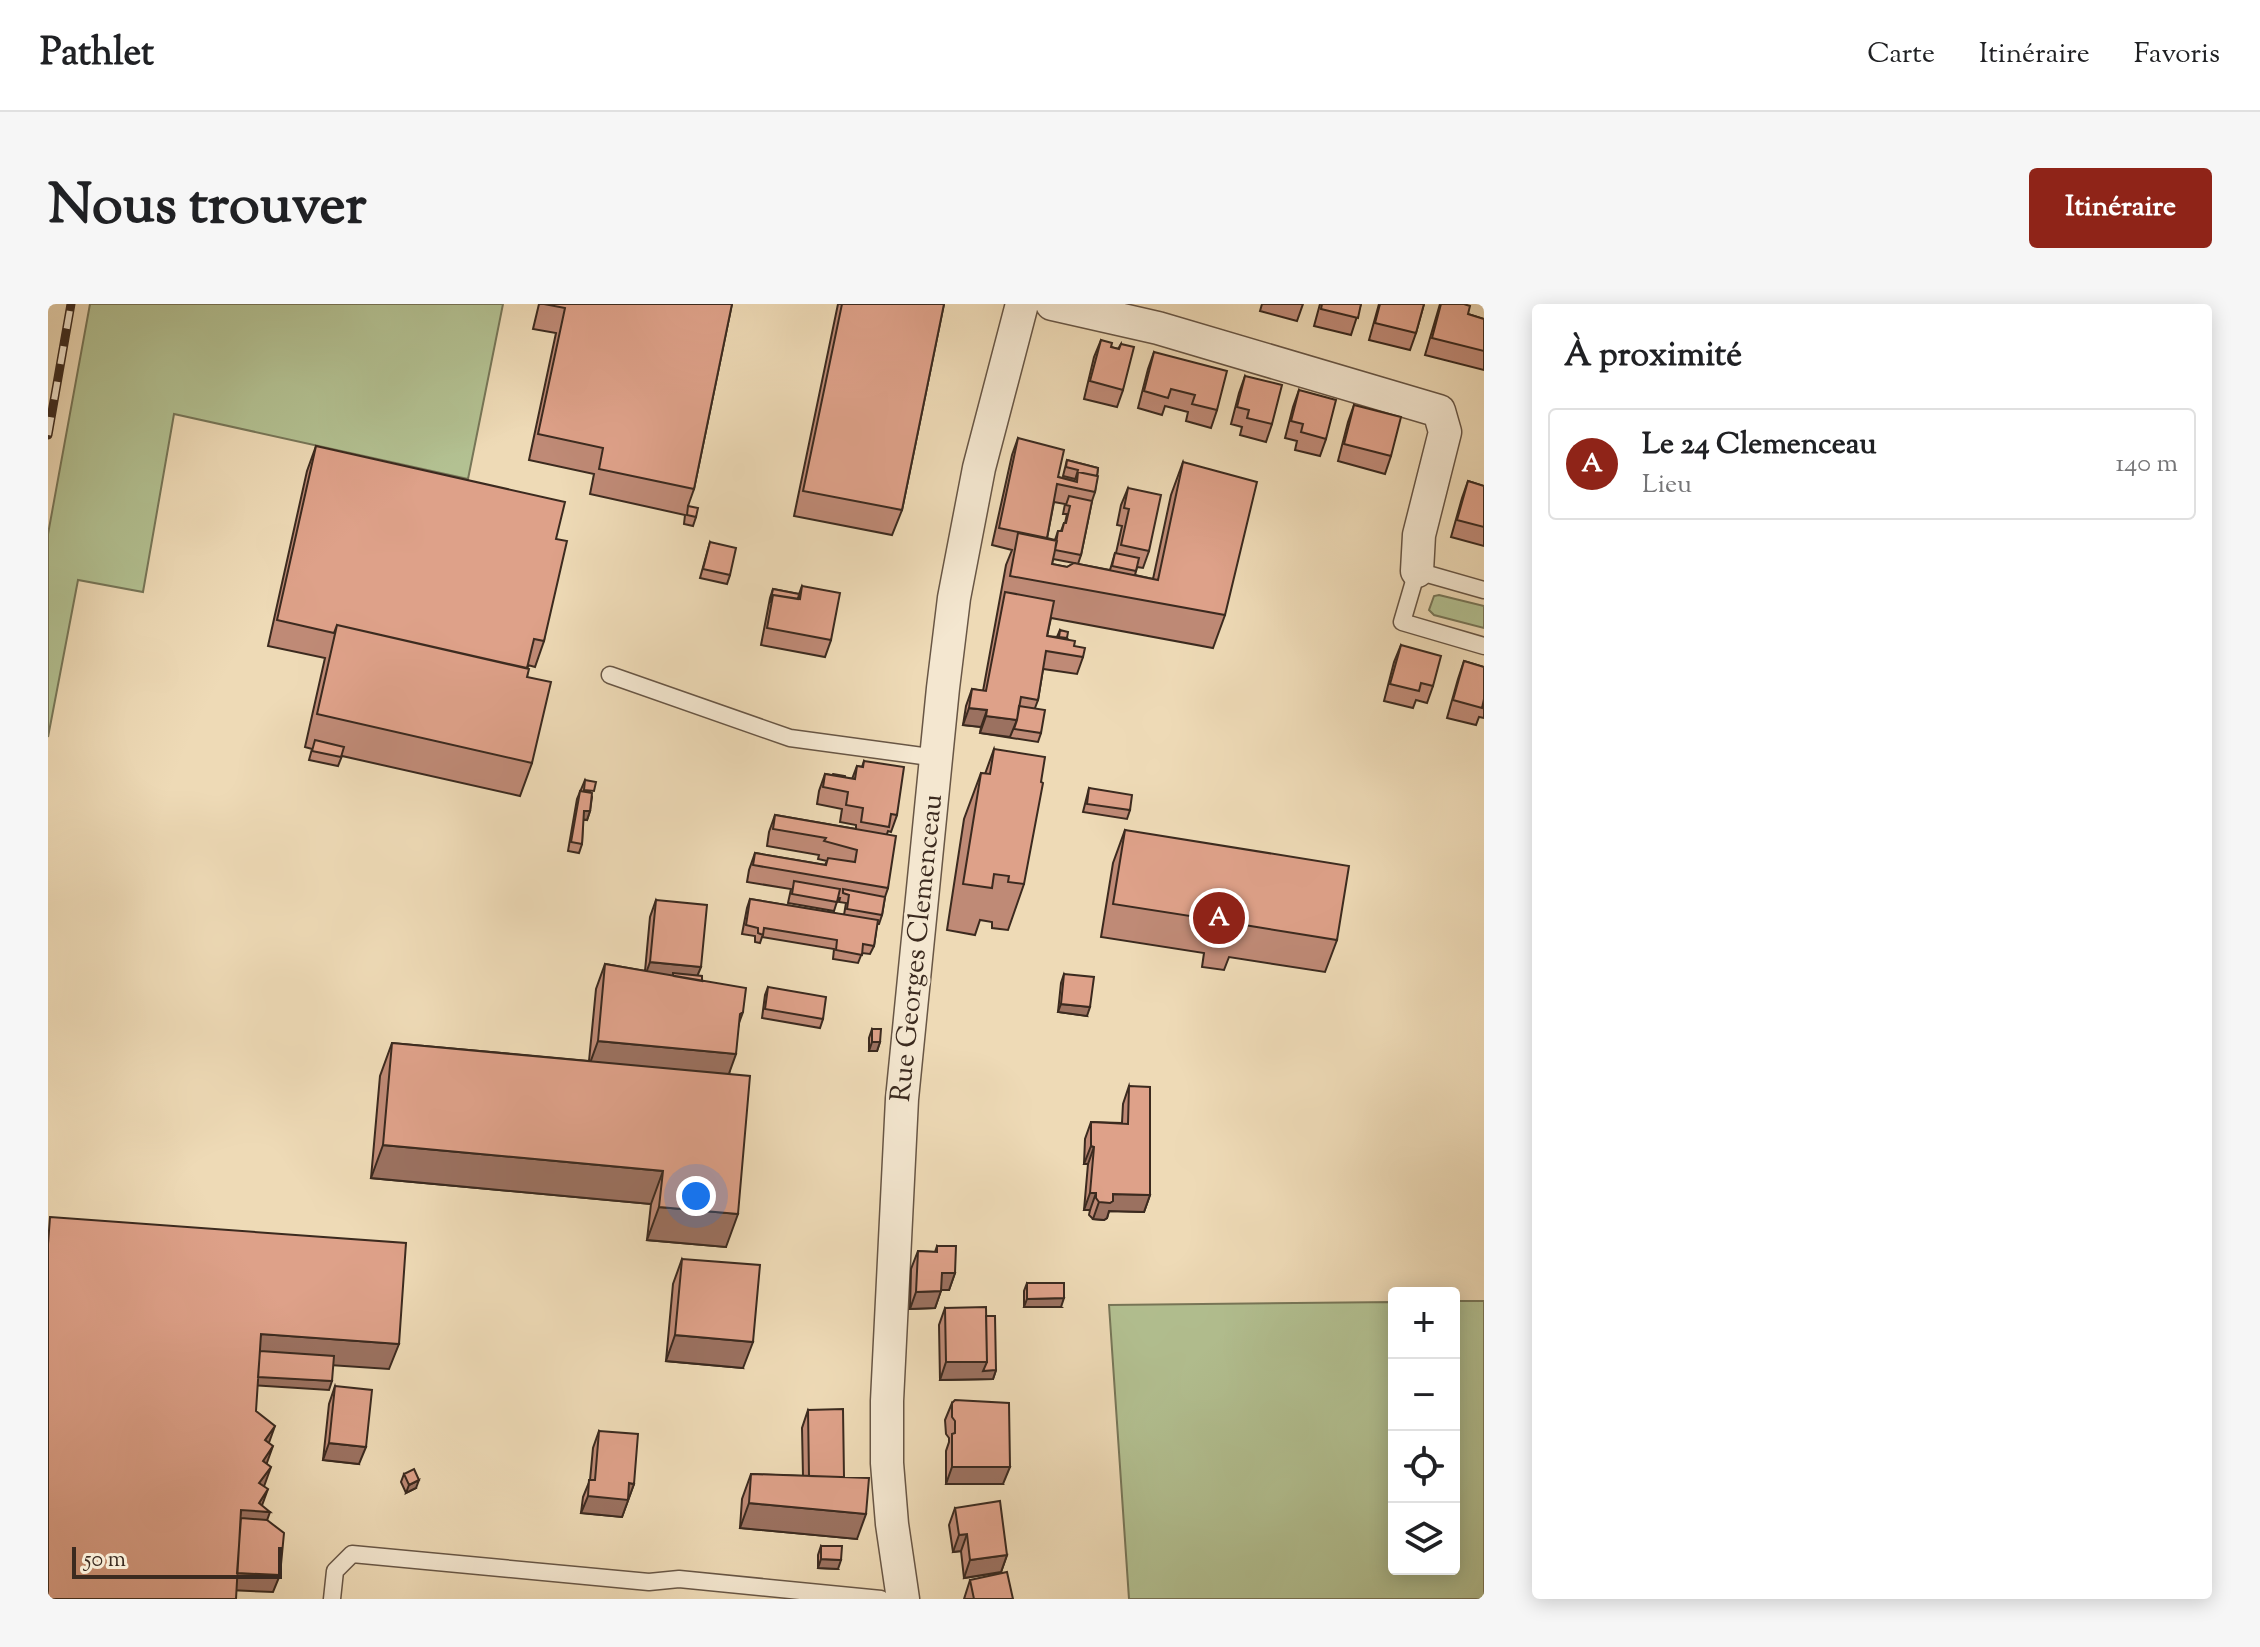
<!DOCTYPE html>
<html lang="fr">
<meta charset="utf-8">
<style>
body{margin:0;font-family:"Sorts Mill Goudy",serif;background:#f6f6f6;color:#202124}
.controls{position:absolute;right:24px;bottom:24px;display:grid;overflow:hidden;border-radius:8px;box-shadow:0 4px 20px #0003}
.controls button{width:72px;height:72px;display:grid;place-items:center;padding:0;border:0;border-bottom:2px solid #e0e0e0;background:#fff;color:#202124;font:40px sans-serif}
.scale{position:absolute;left:24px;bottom:20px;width:210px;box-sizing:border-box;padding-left:8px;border:4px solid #3b2a1f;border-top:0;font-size:22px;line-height:28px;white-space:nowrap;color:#3b2a1f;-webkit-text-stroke:6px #f4e7d0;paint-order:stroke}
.you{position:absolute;left:648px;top:892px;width:28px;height:28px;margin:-20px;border:6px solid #fff;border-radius:50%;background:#1a73e8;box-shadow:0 0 0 12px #1a73e833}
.badge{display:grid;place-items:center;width:52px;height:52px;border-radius:50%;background:#8f2418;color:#fff;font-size:26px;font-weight:700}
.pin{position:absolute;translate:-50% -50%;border:4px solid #fff;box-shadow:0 2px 8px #0006}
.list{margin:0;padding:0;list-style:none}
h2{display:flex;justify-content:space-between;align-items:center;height:104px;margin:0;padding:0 32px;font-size:34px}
h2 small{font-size:26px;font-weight:400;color:#757577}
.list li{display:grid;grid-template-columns:52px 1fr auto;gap:24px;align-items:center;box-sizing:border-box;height:112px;margin:0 16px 16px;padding:0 16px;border:2px solid #e0e0e0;border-radius:8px}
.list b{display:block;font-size:30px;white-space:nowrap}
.list p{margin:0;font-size:26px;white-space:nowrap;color:#757577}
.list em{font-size:26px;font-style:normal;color:#757577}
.icon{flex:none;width:44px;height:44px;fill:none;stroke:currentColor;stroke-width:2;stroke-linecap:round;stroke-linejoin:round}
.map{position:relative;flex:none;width:1436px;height:1295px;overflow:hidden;border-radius:8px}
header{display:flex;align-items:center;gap:48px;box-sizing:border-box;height:112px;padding:0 40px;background:#fff;border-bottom:2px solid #e0e0e0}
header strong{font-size:38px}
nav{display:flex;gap:44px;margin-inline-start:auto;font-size:28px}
.intro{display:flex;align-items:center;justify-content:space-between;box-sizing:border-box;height:192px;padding:0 48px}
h1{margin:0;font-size:56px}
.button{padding:20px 36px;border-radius:8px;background:#8f2418;color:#fff;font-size:28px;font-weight:700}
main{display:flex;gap:48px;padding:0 48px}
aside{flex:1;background:#fff;border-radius:8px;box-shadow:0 4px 20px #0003}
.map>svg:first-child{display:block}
.green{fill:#b3c192;stroke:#777658;stroke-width:2}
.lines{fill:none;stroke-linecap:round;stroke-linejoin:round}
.lane-casing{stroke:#685645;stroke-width:19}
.street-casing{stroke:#685645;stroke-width:35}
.lane{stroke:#f4e7d0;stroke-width:16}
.street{stroke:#f4e7d0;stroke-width:32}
.rail-casing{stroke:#3b2a1f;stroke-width:9}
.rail{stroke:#f4e7d0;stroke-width:6;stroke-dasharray:18;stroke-linecap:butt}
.wall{fill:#bf8a76;stroke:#3b2a1f;stroke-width:2;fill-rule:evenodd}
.shaded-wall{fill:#9b7160;stroke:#3b2a1f;stroke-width:2}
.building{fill:#dea189;stroke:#3b2a1f;stroke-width:2}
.labels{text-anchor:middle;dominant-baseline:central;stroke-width:6;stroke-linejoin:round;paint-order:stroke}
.street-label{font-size:28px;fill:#3b2a1f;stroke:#f4e7d0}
</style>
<header>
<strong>Pathlet</strong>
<nav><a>Carte</a><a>Itinéraire</a><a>Favoris</a></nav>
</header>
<div class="intro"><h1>Nous trouver</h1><a class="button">Itinéraire</a></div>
<main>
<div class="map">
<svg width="1436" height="1295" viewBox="0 0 1436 1295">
<rect width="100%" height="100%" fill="#eedab6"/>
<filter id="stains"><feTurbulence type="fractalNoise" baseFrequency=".0025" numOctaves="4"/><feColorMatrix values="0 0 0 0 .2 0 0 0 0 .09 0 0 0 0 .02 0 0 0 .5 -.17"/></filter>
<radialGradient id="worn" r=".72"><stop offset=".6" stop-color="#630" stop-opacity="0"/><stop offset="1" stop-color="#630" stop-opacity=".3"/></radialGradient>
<!-- green -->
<path class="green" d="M42,0H455L420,175L126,110L95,288L30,276L0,433V230Z
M1391,291L1436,302V324L1386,311L1381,306L1386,292Z
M1406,997H1436V1295H1081L1061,1001L1346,998V1265H1406Z"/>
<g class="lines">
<defs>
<path id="lane" d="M1436,286L1369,267L1354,318L1436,342
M562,371L742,434L889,454
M284,1295L287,1267L304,1250L601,1278L631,1275L833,1295"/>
<path id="street" d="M1004,0L1110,24L1391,107L1397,128L1371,231L1369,267
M855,1295L844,1220L839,1159V1097L854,795L895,384L906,294L931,164L974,0"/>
</defs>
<!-- lane casing -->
<use href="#lane" class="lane-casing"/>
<!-- street casing -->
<use href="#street" class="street-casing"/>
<!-- lane -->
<use href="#lane" class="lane"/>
<!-- street -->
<use href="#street" class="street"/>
<defs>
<path id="rail" d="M0,131L23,0"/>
</defs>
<!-- rail casing -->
<use href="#rail" class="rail-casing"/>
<!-- rail -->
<use href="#rail" class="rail"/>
</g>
<!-- wall -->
<path class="wall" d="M491,0H684L646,185L640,202L648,213L645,222L636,220L637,211L542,190L546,170L481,156L508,29L485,25Z
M790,0H896L854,206L844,231L746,212Z
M1214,0H1255L1249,17L1212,7Z
M1272,0H1313L1303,31L1266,22Z
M1331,0H1376L1368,29L1362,46L1321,36Z
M1392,0L1420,10L1436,15V66L1377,51Z
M1053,36L1063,43L1070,45L1073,40L1075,86L1069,103L1036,95L1046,53Z
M1106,48L1169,106L1163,124L1138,117L1140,108L1117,102L1114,111L1090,104L1100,65Z
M1197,72L1224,120L1218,138L1192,131L1194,123L1183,120L1191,89Z
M1251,86L1278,135L1272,152L1247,146L1249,137L1237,134L1245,103Z
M1306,101L1343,152L1337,170L1290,157L1300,118Z
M970,134L1010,173L1026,177L1027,175L1015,172L1019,156L1050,164L1047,188L1044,197L1033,251L1030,260L1062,266L1067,249H1068L1074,222L1069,221L1073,201L1080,184L1101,247L1095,264L1089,263L1087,271L1105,275L1123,191L1135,158L1177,311L1165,344L1003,314L999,332L1009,333L1012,326L1035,353L1029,370L995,365L990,396L987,404L993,429L990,438L932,429L933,423L915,421L918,402L924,385L935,387L958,261L964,246L944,241L964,151ZM1006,198L1017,200L1015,210H1019L1017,219H1016L1013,227H1010L1007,236L999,234ZM1005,255L1026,259L1019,263L1004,260Z
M268,142L508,235L496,337L487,363L480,361L479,373L484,459L472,492L294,452L290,462L261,456L264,445L257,443L277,354L220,342L259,167Z
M1420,177L1436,182V242L1403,233L1414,194Z
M662,238L682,271L679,280L652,274Z
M754,282L783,336L777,353L713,341L722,294L725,285L751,290Z
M1353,341L1385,382L1379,399L1368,396L1365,404L1336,397L1346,358Z
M1416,357L1436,363V414L1431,413L1428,421L1399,414L1410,375Z
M946,445L976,580L960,626L944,624V618L932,616L927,631L899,626L916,515L933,469L937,470Z
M816,457L849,511L843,528L840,527L839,530L840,584L837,593L834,611L831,620H829L826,642L822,650L814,649L810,659L785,655L786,645L714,633L712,639L707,638V632L694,630L699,604L702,595L796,611L798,599L791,598L792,594H790L786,607L740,599L743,585L699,578L701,566L707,549L777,561L779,557L770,555L771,551L719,542L721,528L727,511L808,525V521L792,518L794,505L769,500L771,487L777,470L804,475L809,462L814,463Z
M537,476L544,493L542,507L539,516H535L534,540L531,549L520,547L529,495Z
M1041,484L1082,506L1079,515L1035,508Z
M1077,526L1289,636L1277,668L1181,653L1176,666L1154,663L1156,649L1053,633L1065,559Z
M608,596L650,672L654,677L695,708L691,719L681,770L678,943L599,936L603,900L323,874L332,772L344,739L541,757L548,685L557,660L597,667L602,613Z
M1016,670L1039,712L1010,708L1013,679Z
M720,683L775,715L772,724L714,714L717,691Z
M824,725L832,738L829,747H821V734Z
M1081,782L1102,891L1096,908L1061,907L1059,914L1056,916L1045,915L1041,911L1042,906H1036L1040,860H1036L1037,835L1043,818L1074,819L1075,800Z
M889,942L907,969L901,986H893L887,1004L862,1005L863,965L870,947L887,948Z
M634,955L695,1064L618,1057L625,980Z
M979,979L1013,1003H976V987Z
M897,1004L948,1066L945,1075L892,1076L891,1021Z
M287,1082L311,1160L275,1156L281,1100Z
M904,1099L955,1180H898V1147L901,1138V1134L898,1130L897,1116Z
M760,1106L796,1173L809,1235L692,1224L694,1195L703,1170L755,1172L754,1124Z
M551,1127L586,1180L574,1213L533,1209L535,1193L542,1176L545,1144Z
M356,1170L368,1184L358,1189L353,1178Z
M907,1204L959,1251L953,1268L916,1274L913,1247L905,1248L901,1221Z
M773,1242L790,1265L770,1264V1251Z
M922,1276L965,1295H916Z"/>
<!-- shaded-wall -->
<path class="shaded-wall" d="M921,404L939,406L933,423L915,421Z
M938,412L969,416L962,433L932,429Z
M536,507H542L539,516L533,515Z
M602,658L653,663L646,680L596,675Z
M1013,700L1042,703L1039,712L1010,708Z
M550,737L688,750L679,775L541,762Z
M824,738H832L829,747H821Z
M335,841L615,867L603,900L323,874Z
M1043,842L1046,843L1040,860H1036Z
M1042,889H1048L1042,906H1036Z
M1065,890L1102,891L1096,908L1061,907L1059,914L1056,916L1045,915L1051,898Z
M611,903L690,910L678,943L599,936Z
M894,969H907L901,986H887Z
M893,987L887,1004L862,1005L868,988Z
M1016,994L1013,1003H976L979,995Z
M213,1030L351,1040L341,1065L206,1056Z
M627,1031L705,1038L695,1064L618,1057Z
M898,1058H939L948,1066L945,1075L892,1076Z
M205,1072L284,1077L281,1086L202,1081Z
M227,1122L218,1147L217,1136Z
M281,1139L318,1143L311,1160L275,1156Z
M225,1142L216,1167L215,1157Z
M223,1163L214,1188L211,1179Z
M904,1163H962L955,1180H898Z
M371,1176L368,1184L358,1189L361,1181Z
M581,1179L586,1180L574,1213L533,1209L540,1192Z
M220,1185L212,1207L222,1208L213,1233L189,1231L193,1206L211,1199Z
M701,1199L818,1210L809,1235L692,1224Z
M919,1230L913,1247L905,1248L911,1231Z
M959,1251L953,1268L916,1274L922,1256Z
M773,1255L793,1256L790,1265L770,1264Z
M187,1269L232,1271L225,1288L181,1286Z"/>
<!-- building -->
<path class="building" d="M496,0H684L646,185L551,165L555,144L490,130L517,4Z
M794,0H896L854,206L755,187Z
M1274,0H1313L1310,14L1273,5Z
M1332,0H1376L1368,29L1327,19Z
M1393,0H1416L1422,2L1420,10L1436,15V47L1384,34Z
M1053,36L1064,39L1063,43L1071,45L1073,40L1086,43L1075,86L1042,77Z
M1106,48L1179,67L1169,106L1144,100L1147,91L1123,85L1120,94L1096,87Z
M1197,72L1234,81L1224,120L1199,114L1201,106L1189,103Z
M1251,86L1288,96L1278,135L1253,128L1255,120L1243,117Z
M1306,101L1353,113L1343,152L1296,140Z
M970,134L1016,146L1010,173L1029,178L1030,168L1050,172L1047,188L1009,180L999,234L951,224Z
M268,142L517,198L508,235L519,237L496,337L486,335L479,364L289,321L286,329L229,316Z
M1019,156L1050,164L1049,172L1030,168L1027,176L1030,166L1018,163Z
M1135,158L1209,178L1177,311L962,272L970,229L1009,237L1004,260L1019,263L1026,259L1110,276Z
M1420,177L1436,182V223L1409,216Z
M1080,184L1113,191L1101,247L1073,241L1081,205L1076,204Z
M1021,192L1044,197L1033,251L1007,246L1010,227H1014L1016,219H1018L1022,202L1018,201Z
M640,202L650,204L648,213L639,211Z
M662,238L688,244L682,271L655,265Z
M1067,249L1091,254L1088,267L1064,262Z
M754,282L792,289L783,336L719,324L725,291L752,295Z
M725,285L751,290L750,295L725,291L722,299Z
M957,288L1006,297L999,332L1027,337L1026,342L1037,344L1035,353L998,347L990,396L973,393L969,416L938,412L939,406L921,404L924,385L938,387Z
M289,321L481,365L479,373L503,378L484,459L269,410Z
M1012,326L1020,328L1019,334L1011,333Z
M1353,341L1393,352L1385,382L1373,379L1371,387L1342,380Z
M1416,357L1436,363V395L1434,404L1405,396Z
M971,402L997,406L993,429L966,425L969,416Z
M267,436L296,443L293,453L264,447Z
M946,445L997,453L993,478L995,479L976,580L960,578L961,572L946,570L944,584L915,580L933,469L942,470Z
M816,457L856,463L849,511L843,510L841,523L813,518L815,504L798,501L800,488L775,483L777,470L807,475L809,462L815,463Z
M785,470L797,472V473L784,471Z
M537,476L548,478L546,487L536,486Z
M1041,484L1084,491L1082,506L1039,500Z
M532,487L544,489L542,507H536L534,540L523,538Z
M727,511L848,532L840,584L705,561L707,549L778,561L780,554L807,558L809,546L776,537L778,534L725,525Z
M1077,526L1301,562L1289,636L1190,620L1188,633L1166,630L1168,616L1065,600Z
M746,577L792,585L789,598L744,590Z
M795,585L837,593L834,611L799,605L801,591L795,589Z
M702,595L830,616L826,642L815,640L814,651L788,646L789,636L716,624L715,631L710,629V624L698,621Z
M608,596L659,601L653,663L602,658Z
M557,660L698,684L695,708L692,710L688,750L550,737Z
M625,669L654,672V677L625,672Z
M1016,670L1046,673L1042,703L1013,700Z
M720,683L778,693L775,715L717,705Z
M824,725H833L832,738H824Z
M344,739L702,772L690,910L611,903L615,867L335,841Z
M1081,782L1102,783V891L1065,890V897L1062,899L1051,898L1048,894V889H1042L1046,843L1043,842V818L1080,820Z
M2,913L358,939L351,1040L213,1030L208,1107L227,1122L217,1136L225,1142L215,1157L223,1163L211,1179L220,1185L211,1199L222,1208L193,1206L188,1295H0V940Z
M889,942H908L907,969H894L893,987L868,988L870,947L889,948Z
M634,955L712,961L705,1038L627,1031Z
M979,979H1016V994L979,995Z
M938,1003L939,1058H898L897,1004Z
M938,1012H947L948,1066L935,1067L939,1058Z
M212,1047L286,1052L284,1077L210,1073Z
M287,1082L324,1086L318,1143L281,1139Z
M907,1096L961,1099L962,1163H904V1130L907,1129V1117L904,1113V1099Z
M795,1105L796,1173L761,1172L760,1106Z
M551,1127L590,1130L586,1180L581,1179L580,1196L540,1192L541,1176H547Z
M366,1165L371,1176L361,1181L356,1170Z
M703,1170L821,1174L818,1210L701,1199Z
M952,1197L959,1251L922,1256L919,1230L911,1231L907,1204Z
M193,1214L219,1216L236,1229L232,1271L189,1269Z
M773,1242H794L793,1256L773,1255Z
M959,1268L965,1295H926L922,1276Z"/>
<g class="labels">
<!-- street labels -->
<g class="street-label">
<text transform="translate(870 644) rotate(-84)">Rue Georges Clemenceau</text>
</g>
</g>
<rect width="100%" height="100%" filter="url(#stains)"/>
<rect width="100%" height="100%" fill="url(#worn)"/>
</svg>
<div class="controls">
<button>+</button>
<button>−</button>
<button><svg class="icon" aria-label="locate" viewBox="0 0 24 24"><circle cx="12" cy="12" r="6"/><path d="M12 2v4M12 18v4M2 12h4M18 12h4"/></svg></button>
<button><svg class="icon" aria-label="layers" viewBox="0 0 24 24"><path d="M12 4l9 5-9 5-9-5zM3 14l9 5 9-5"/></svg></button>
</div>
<div class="scale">50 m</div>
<div class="you"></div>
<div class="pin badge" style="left:1171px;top:614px">A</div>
</div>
<aside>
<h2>À proximité<small></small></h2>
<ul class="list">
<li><span class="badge">A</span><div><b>Le 24 Clemenceau</b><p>Lieu</p></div><em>140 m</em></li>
</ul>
</aside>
</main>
